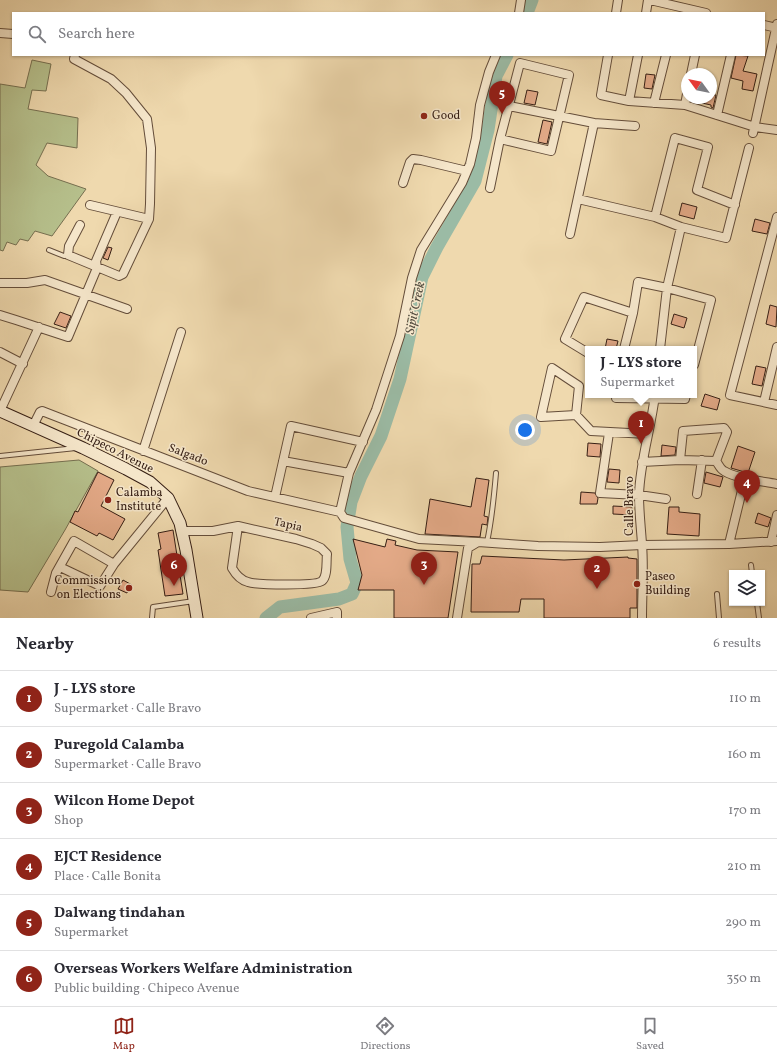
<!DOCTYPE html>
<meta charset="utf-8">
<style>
body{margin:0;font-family:Vollkorn,serif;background:#f2f2f3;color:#2b2b33}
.controls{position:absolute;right:12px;bottom:12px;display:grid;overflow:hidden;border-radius:0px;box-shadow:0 1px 3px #0004}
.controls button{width:36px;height:36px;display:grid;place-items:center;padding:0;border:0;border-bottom:1px solid #e1e1e2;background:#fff;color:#2b2b33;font:20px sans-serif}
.compass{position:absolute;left:681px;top:68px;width:36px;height:36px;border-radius:50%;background:#fff;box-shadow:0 1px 3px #0004;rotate:303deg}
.you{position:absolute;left:525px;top:430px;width:14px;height:14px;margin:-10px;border:3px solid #fff;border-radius:50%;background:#1a73e8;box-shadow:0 0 0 6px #1a73e833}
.badge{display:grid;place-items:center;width:26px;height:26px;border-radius:50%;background:#8f2418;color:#fff;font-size:13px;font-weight:700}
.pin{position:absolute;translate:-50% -33px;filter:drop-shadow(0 1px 2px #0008)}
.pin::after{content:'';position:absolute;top:21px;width:14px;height:12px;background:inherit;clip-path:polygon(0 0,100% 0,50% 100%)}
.popup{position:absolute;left:585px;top:346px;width:112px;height:52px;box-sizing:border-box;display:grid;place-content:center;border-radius:0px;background:#fff;filter:drop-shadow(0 1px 3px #0005);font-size:13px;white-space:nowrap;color:#7c7c81}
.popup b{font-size:15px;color:#2b2b33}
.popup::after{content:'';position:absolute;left:50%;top:100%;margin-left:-8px;border:8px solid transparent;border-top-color:#fff}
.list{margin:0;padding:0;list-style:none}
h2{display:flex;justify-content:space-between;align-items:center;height:52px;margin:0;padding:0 16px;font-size:17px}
h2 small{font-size:13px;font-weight:400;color:#7c7c81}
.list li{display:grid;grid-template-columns:26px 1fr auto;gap:12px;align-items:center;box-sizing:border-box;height:56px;padding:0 16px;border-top:1px solid #e1e1e2}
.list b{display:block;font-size:15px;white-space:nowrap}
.list p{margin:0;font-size:13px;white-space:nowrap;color:#7c7c81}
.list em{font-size:13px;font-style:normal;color:#7c7c81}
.icon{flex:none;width:22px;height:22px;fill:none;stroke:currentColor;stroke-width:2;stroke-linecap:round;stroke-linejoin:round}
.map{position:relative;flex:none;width:777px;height:618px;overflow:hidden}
.search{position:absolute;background:#fff;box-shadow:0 1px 3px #0004;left:12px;right:12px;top:12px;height:44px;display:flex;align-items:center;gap:10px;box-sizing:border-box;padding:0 14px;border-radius:0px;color:#7c7c81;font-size:15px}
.sheet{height:388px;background:#fff}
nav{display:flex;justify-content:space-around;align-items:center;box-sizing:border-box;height:56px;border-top:1px solid #e1e1e2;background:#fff;font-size:11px;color:#7c7c81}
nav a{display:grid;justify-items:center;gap:2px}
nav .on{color:#8f2418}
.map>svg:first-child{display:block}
.green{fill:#b6c08c;stroke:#766f50}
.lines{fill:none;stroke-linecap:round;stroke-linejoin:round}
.river{stroke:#9bbba5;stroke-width:13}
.building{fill:#e5ab89;stroke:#351e14}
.lane-casing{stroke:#644d3a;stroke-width:6}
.street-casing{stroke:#644d3a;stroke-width:10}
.secondary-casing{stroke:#351e14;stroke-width:13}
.lane{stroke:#f5e6ca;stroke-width:4}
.street{stroke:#f5e6ca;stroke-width:8}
.secondary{stroke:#f5e6ca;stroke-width:11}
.poi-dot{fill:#8f2418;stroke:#f5e6ca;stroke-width:1.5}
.labels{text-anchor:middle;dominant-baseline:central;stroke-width:3;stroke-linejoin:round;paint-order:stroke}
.poi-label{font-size:12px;fill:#351e14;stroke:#f5e6ca;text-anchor:start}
.street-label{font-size:12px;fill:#351e14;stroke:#f5e6ca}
.water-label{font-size:13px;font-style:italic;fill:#544d40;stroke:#f5e6ca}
</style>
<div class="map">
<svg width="777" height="618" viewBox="0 0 777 618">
<rect width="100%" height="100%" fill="#efd9ae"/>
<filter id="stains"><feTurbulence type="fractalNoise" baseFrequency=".005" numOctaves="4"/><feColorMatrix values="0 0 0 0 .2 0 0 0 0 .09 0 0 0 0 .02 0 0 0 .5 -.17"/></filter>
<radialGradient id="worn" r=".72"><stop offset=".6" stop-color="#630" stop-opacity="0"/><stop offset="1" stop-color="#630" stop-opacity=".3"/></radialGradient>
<!-- green -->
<path class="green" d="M32,60L51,64L46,91L32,90L28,109L78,118L77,148L47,143L36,165L48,176L86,189L52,236L35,231L28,241L20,239L16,245L7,242L3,251L0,250V84L25,88Z
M79,460L98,471L65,530L28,592L0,590V467Z"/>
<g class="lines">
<!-- river -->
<path class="river" d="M527,13L532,0
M266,618L280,607L339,599L352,594L357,583L350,559L347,527L351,502L361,476L381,436L400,379L422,277L437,247L475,181L488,130L496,76L507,55"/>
</g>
<!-- building -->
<path class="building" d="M736,55L748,56L743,71L757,74L753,91L742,89L743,81L731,78Z
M646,74L655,75L652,89L644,88Z
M527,90L538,92L535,105L524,103Z
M711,95H716L713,108L711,107V105L702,103L703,98H711Z
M543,120L552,122L547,144L538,142Z
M682,203L697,207L694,219L679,215Z
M755,219L770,223L767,234L752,231Z
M108,247L112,248L108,260L103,258Z
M770,305L777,307L776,327L766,324Z
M60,312L71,316L66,328L54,324Z
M674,314L687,318L684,328L671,324Z
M607,339L618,341L616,349H605Z
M756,366L766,368L762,386L752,384Z
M705,394L720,399L717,410L701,406Z
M588,443L601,444L600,457L587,456Z
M662,445L676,447L675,455L661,456Z
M738,446L755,452L748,473L731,468Z
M609,469L620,470L619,483L607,482Z
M98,472L114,480L101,506L125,519L113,540L99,533L97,536L70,522L75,511L78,512Z
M706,472L723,477L720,487L704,483Z
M476,478L489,480L484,516L488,517L487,525L482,524L480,537L425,534L430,499L471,507Z
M581,492L595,493L598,498L597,504H580Z
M613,506L632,507V515L613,514Z
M669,507H679V512L700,514L699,536L667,534Z
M758,513L771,518L768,527L755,523Z
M173,530L183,594L165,596L158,550L161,549L158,533Z
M353,539L385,547L387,539L396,541L395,545L417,550L458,552L448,618H394V590H358L362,575Z
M482,556L564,560L628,557V558L637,559V608H630V618H544V599H521L519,612H471L472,564H480Z
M123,580L132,585L127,593L118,589Z"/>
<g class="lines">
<defs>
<path id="lane" d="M49,250L64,256L68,255
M0,456L76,448
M487,542C492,519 494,497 496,473
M751,565L752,573
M717,594L719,618
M757,603L759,618
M152,618L153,607L194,601"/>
<path id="street" d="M650,0L706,13
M519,13L521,0
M616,13L618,0
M646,13L648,0
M764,25L777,28
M0,33L13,34
M75,55L74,59L111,79L126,93L147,119L151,148L150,204L149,219L123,274L119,276L68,255L69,246L80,225
M608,55L601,95L629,101L685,105L755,127L777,130
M691,74L695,55
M629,101L638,55
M654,103L666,55
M685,105L687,94
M509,106L594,123L570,234
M717,115L731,55
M594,123L635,126
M753,133L777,24
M403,183L410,162L413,159L421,160L467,171
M490,188L500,139L520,63L569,75L551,151L500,139
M578,199L655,217L681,227L726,238L749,148
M90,205L149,219
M655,217L675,138L708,147L697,190L735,205
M777,217L730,395L777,405
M0,283H27L45,280L127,309
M0,315L16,320L68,337L97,268L96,261L117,212
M624,349L633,313L638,282L667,288L711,300L694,365
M660,349L667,288L681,227
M0,352L23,364
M588,353L565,339L584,297L633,313
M616,395V398L685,399L686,395
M764,402L777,347
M0,411L39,327
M576,415L579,386L552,368L541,417L576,415L591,431L648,434
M33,426L40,412L42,411L248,491L340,512L344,518L419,539L478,542
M609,433L600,493L639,495L666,499
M143,451L181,332
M680,460L683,431L724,428L727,432L716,461C719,465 720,469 724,471C737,479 762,481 777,484
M283,461L349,473
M642,462L680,460L716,461
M697,494L702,460
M275,497L291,426L363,442
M340,512L349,473L376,410L400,336L412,278L421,250L462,183L470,164L476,138L480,105L489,72L496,55
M181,531H213L238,526L296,539L312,544L321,548L327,554C326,561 328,576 322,581C316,586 257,585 248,582C240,580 236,575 232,568L238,526
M771,542L777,515
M729,544L745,478
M60,567L100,586L114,564L168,498
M51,592L56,573L74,541L114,564
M311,618L337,612V618
M457,618L468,548L478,542L538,546L600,547L642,545L729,544L777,541
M642,618C642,594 644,569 642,544C641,528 639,512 639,495C640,461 651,429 655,395"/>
<path id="secondary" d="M0,411L83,448L126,469L150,482L168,498L180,523L186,550L197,618"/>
</defs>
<!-- lane casing -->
<use href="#lane" class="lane-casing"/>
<!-- street casing -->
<use href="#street" class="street-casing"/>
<!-- secondary casing -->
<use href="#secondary" class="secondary-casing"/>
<!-- lane -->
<use href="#lane" class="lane"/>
<!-- street -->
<use href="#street" class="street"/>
<!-- secondary -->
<use href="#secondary" class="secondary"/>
</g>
<!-- markers -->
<g class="poi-dot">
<circle cx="424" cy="116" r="4"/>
<circle cx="108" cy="500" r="4"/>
<circle cx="637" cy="584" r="4"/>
<circle cx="129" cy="588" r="4"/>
</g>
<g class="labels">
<!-- poi labels -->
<g class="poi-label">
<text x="432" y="116">Good</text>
<text x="116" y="493">Calamba<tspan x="116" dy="14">Institute</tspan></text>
<text x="645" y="577">Paseo<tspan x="645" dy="14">Building</tspan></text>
<text x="121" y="581" text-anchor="end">Commission<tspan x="121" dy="14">on Elections</tspan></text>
</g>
<!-- street labels -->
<g class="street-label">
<text transform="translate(115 451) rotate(27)">Chipeco Avenue</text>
<text transform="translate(188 455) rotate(21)">Salgado</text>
<text transform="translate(630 506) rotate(-90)">Calle Bravo</text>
<text transform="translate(288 525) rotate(13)">Tapia</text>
</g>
<!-- water labels -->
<g class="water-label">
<text transform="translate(416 308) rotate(-78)">Sipit Creek</text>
</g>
</g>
<rect width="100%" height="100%" filter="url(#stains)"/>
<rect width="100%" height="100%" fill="url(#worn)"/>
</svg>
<div class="controls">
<button><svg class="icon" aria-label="layers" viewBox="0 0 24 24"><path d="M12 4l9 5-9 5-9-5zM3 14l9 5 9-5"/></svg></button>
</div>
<svg class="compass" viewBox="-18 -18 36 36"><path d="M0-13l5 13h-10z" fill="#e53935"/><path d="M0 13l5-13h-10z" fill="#7c7c81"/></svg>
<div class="you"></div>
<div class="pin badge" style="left:641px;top:444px">1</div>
<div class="popup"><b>J - LYS store</b>Supermarket</div>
<div class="pin badge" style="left:597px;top:589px">2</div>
<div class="pin badge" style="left:424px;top:585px">3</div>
<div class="pin badge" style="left:747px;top:503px">4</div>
<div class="pin badge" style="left:502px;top:114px">5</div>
<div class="pin badge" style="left:174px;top:586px">6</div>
<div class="search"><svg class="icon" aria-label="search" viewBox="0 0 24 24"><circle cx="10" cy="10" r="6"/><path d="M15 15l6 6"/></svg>Search here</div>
</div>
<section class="sheet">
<h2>Nearby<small>6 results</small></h2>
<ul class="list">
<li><span class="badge">1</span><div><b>J - LYS store</b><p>Supermarket · Calle Bravo</p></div><em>110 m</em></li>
<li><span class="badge">2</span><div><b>Puregold Calamba</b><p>Supermarket · Calle Bravo</p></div><em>160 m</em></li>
<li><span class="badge">3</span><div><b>Wilcon Home Depot</b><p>Shop</p></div><em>170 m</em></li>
<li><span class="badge">4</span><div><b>EJCT Residence</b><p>Place · Calle Bonita</p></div><em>210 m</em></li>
<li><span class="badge">5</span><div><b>Dalwang tindahan</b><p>Supermarket</p></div><em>290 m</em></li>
<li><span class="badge">6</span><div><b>Overseas Workers Welfare Administration</b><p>Public building · Chipeco Avenue</p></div><em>350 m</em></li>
</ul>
</section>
<nav>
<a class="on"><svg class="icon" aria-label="map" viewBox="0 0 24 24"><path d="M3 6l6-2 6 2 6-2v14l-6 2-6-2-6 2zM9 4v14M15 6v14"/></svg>Map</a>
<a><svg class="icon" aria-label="directions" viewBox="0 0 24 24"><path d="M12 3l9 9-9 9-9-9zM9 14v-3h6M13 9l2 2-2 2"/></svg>Directions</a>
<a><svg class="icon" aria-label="saved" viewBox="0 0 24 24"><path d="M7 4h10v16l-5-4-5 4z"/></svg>Saved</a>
</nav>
